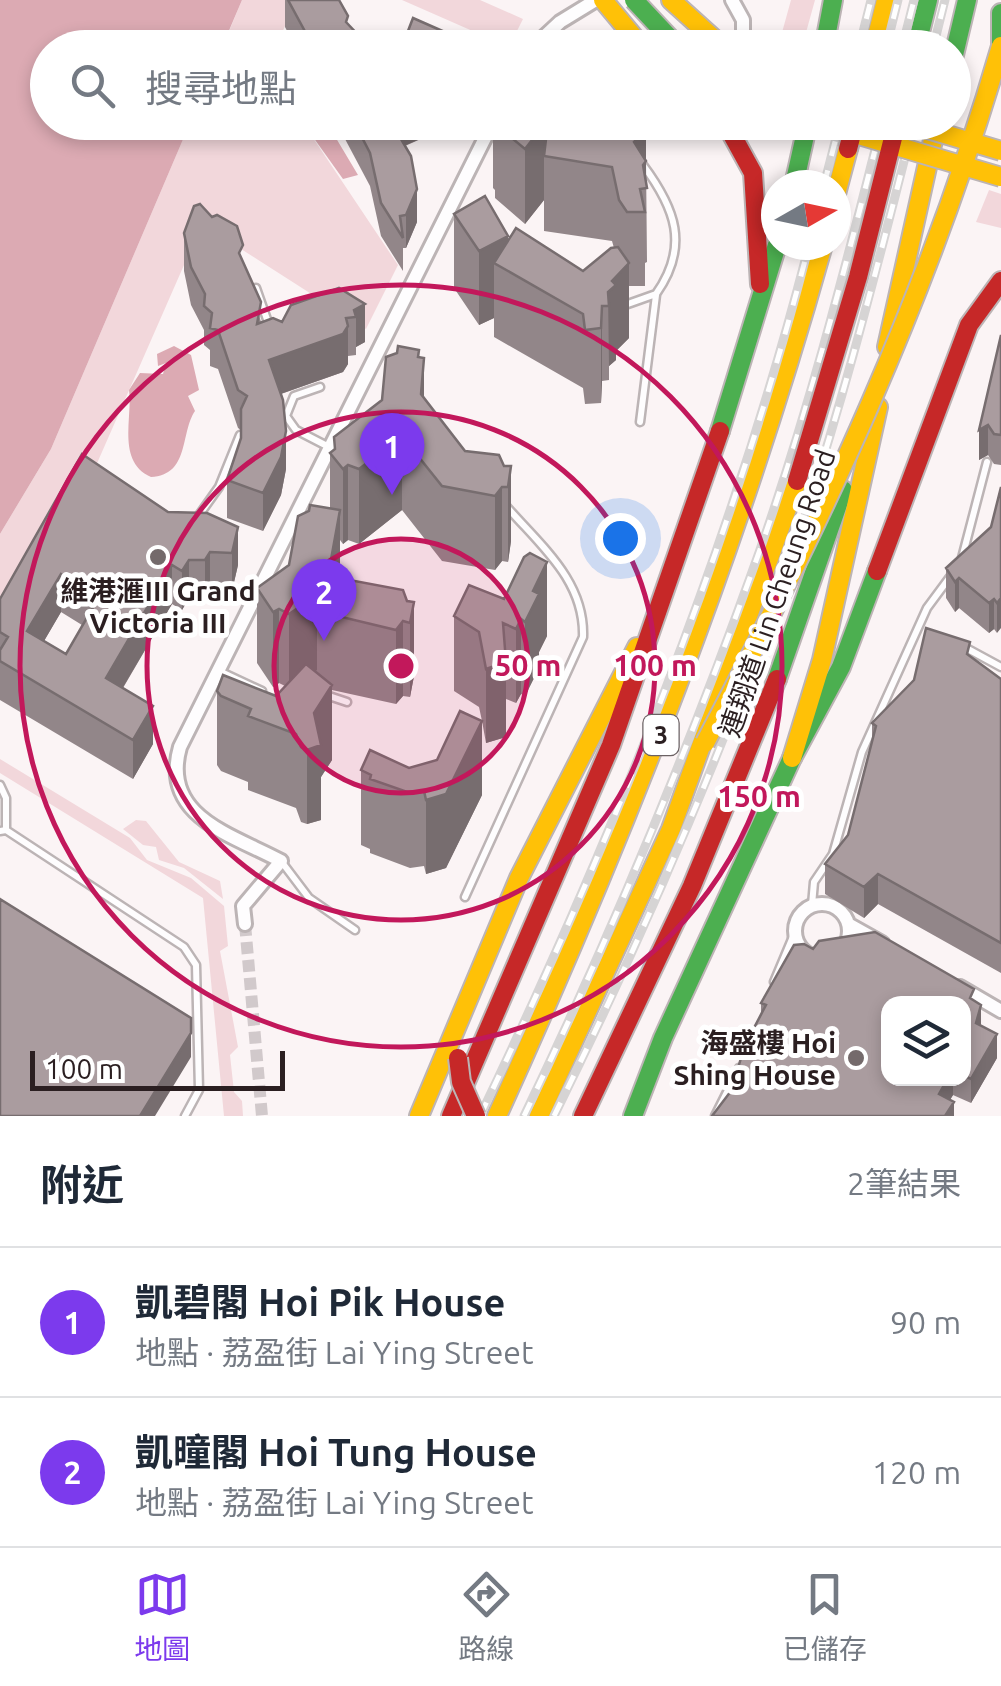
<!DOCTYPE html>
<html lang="zh-TW">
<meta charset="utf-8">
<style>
body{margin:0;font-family:Ubuntu,"Noto Sans TC",sans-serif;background:#f6f6f7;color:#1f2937}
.controls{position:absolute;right:30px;bottom:30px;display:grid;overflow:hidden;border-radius:20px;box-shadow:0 5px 15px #0003}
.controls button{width:90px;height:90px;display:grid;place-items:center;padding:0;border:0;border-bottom:2px solid #e0e1e3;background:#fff;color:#1f2937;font:50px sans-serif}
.compass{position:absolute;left:761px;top:170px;width:90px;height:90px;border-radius:50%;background:#fff;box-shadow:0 5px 15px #0003;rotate:81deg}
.scale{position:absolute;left:30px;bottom:25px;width:255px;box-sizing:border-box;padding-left:10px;border:5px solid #2b1f21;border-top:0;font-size:28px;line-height:35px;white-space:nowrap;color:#2b1f21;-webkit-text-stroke:8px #fff;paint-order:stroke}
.you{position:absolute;left:620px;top:538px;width:35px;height:35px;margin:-25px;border:8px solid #fff;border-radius:50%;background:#1a73e8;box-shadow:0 0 0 15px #1a73e833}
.badge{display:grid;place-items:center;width:65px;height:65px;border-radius:50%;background:#7c3aed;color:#fff;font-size:32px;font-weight:700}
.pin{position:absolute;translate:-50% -82px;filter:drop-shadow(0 2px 5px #0008)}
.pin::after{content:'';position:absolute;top:52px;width:35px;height:30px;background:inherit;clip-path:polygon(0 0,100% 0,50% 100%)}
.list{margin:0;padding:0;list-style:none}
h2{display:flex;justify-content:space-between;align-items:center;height:130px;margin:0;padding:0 40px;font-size:42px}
h2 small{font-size:32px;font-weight:400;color:#747a83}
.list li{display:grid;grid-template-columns:65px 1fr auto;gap:30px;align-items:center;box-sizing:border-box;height:150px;padding:0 40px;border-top:2px solid #e0e1e3}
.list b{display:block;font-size:38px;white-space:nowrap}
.list p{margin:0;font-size:32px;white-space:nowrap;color:#747a83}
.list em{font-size:32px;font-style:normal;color:#747a83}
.icon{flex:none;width:55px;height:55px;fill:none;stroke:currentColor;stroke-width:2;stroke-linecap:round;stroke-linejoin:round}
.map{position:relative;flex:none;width:1001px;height:1116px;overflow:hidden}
.search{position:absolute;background:#fff;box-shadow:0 5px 15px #0003;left:30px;right:30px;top:30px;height:110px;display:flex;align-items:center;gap:25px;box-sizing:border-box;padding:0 35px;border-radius:55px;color:#747a83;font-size:38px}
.sheet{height:430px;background:#fff}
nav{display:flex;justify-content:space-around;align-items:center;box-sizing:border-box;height:140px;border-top:2px solid #e0e1e3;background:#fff;font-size:28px;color:#747a83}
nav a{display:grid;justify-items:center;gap:5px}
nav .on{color:#7c3aed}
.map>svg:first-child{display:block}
.green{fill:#f2d7db}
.water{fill:#dcaab3}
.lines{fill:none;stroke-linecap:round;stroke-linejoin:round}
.street-tunnel{stroke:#d1c9cb;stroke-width:12;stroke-dasharray:12 6;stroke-linecap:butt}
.lane-casing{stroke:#bcb4b5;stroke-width:11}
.street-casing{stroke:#bcb4b5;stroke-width:18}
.fast-casing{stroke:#bcb4b5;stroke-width:22}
.slow-casing{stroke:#bcb4b5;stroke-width:22}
.jam-casing{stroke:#bcb4b5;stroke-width:22}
.lane{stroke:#fefdfe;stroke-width:6}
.street{stroke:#fefdfe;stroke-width:12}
.fast{stroke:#4caf50;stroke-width:18}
.slow{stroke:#ffc107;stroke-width:18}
.jam{stroke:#c62828;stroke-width:18}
.rail-casing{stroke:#d6d4d4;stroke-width:9}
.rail{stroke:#fff;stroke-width:5;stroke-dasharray:15;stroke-linecap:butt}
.fast-bridge-casing{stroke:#bcb4b5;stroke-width:22;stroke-linecap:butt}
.slow-bridge-casing{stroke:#bcb4b5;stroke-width:22;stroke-linecap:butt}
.jam-bridge-casing{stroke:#bcb4b5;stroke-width:22;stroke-linecap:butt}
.fast-bridge{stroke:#4caf50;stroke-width:18}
.slow-bridge{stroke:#ffc107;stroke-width:18}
.jam-bridge{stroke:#c62828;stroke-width:18}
.wall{fill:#928689;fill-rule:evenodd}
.shaded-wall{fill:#776d6f}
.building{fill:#aa9c9f;stroke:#776d6f;stroke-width:2.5;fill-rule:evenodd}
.ring{fill:none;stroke:#c2185b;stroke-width:5}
.poi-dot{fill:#746a6b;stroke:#fff;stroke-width:4}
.labels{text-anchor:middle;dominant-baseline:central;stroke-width:10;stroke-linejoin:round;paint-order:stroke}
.shield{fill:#fff;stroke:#6b6264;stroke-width:2.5}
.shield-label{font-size:25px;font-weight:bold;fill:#2b1f21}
.poi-label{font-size:28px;font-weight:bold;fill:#2b1f21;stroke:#fff}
.street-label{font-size:28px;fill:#2b1f21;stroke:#fff}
.centre{fill:#c2185b;stroke:#fff;stroke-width:5}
.ring-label{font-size:30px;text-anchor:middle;font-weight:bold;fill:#c2185b;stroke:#fff;stroke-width:10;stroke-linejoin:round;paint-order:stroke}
</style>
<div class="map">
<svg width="1001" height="1116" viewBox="0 0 1001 1116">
<rect width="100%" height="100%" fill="#fbf4f5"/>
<!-- green -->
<path class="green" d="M242,0H296L276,47L222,48Z
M402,0H480L523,19L509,47Z
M791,0H815L802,47H778Z
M190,123H303L398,265L366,329L202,224L91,477L0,630V534L51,449Z
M989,190L1001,194V228L976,222Z
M0,759L130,838L147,860L191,878L224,906L228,946L220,951L238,1047L230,1055L234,1092L242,1101L243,1116H224L203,898L0,773Z
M136,820L146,821L179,862L220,881L223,899L184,868L159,860L156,847L143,845L123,829Z"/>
<!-- water -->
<path class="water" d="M0,0H242L222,47L48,48V122L190,123L51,449L0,534Z
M303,123H327L358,175L343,179Z
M174,346L191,355L199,390L188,396L195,411C180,433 190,475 151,477C116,462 133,416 129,390L140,373L163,374L166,363L158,366L157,354Z"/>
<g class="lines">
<!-- street-tunnel -->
<path class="street-tunnel" d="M245,924L262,1116"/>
<defs>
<path id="lane" d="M256,288L269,325
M625,305L656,294C690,246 675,208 643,165
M320,387L294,396L286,416L296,430L329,447
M640,422L656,295
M197,518L219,487L240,435
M962,558L987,462
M966,648L1001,667
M219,671L262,691
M326,695L347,702
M0,785L6,798V830
M0,831L6,830L184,947L196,965L199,1090L185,1116
M281,861L309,898L355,930
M465,897L583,637C585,581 541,546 507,507
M812,905L814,882L833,854L862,752L927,608L950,577
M774,982L795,932
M715,1116L739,1068"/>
<path id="street" d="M732,0L743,20V48
M532,48L560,22L596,0
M795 931a27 27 0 1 1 54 0a27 27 0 1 1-54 0Z
M245,924L243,906L281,861C233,835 160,817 180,747L493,122
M848,924L882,943
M960,987L1001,1011"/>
<path id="fast" d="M1001,13V53
M824,48L833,0
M916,48L928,0
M954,55L967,0
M794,185L808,122
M720,431L777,245
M777,679L843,490
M633,1116L663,1038L792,758L841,667L877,571"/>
<path id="slow" d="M603,0L643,48
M671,0L724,48
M874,48L886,0
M836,194L848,149
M887,347L937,122
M792,758L822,660L878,407
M419,1116L519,878L637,647
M497,1116C626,832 739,545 823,245
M539,1116L671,829L797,481"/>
<path id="jam" d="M725,122L753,173L760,284
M877,571L969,325L1001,281
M451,1116L611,745L720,431
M583,1116L692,886L777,679"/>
</defs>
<!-- lane casing -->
<use href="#lane" class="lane-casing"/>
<!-- street casing -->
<use href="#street" class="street-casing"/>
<!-- fast casing -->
<use href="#fast" class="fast-casing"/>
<!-- slow casing -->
<use href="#slow" class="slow-casing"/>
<!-- jam casing -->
<use href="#jam" class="jam-casing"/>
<!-- lane -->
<use href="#lane" class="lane"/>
<!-- street -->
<use href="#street" class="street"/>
<!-- fast -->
<use href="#fast" class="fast"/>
<!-- slow -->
<use href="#slow" class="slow"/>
<!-- jam -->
<use href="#jam" class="jam"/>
<defs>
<path id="rail" d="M859,48L871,0
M886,48L898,0
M902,48L914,0
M933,48L945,0
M824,185L840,122
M480,1116C613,837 732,546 809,245
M524,1116C609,939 685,758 752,572C805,426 844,273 882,122
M554,1116C640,942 718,764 783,581C836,431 875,276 914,122"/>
</defs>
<!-- rail casing -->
<use href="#rail" class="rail-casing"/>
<!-- rail -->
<use href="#rail" class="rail"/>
<defs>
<path id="fast-bridge" d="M634,0L679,48"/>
<path id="slow-bridge" d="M815,122L1001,177
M904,122L1001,151
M705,743C824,518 930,291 1001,46"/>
<path id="jam-bridge" d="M848,149L855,122
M797,481L858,277L897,122
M458,1058L461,1082L476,1116"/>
</defs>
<!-- fast-bridge casing -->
<use href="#fast-bridge" class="fast-bridge-casing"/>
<!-- slow-bridge casing -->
<use href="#slow-bridge" class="slow-bridge-casing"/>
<!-- jam-bridge casing -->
<use href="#jam-bridge" class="jam-bridge-casing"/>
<!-- fast-bridge -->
<use href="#fast-bridge" class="fast-bridge"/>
<!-- slow-bridge -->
<use href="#slow-bridge" class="slow-bridge"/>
<!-- jam-bridge -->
<use href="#jam-bridge" class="jam-bridge"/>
</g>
<!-- wall -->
<path class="wall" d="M285,0H339L348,25L365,48H296L285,27Z
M336,122H459L405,146L417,222L406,248H403V271L381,236L370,186Z
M493,122H606L646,161L647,262L645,263V286H629V338L616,351V360L609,366V380L602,381L601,403L585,404L583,388L494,337V318L479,325L454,288V214L508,241L583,271L614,248L612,241L544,231V200L525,224L495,198V190L493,188Z
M212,217L243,262L261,322H282L365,304V342L356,347V355L348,356V364L343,372L281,394L286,469L281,495L263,531L227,518V480L241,439V430L238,428L218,369L210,366V350L204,345V330L191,305L184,271V233Z
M1001,335V465L994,464L988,455L979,460Z
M419,357L424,399L465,451L504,466H511V541L508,562L502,561L495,570L442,561L402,510L359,544L348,540L343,544L340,540V578L414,602V676L410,697L403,696L396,704L332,690V760L321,777V820L307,824L301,822L296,808L248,790V782L221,771L217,765V691L276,696L285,686L279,683L273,687L257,663V588L289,565L330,508V453L334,450V437L382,400Z
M1001,487L997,633L994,629L989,633L959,608L955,612L946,598V568L991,527Z
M168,512L238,527V565L232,591H210L205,599L189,598L182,610L172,604L123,688L153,744L133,779L0,700V599ZM61,612L82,625L66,654L44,641Z
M469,585L547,636L539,652V668L525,696L521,694L516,703L506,699V737L486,743L482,721V795L446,868L426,874L424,866L410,868L370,853V849L361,845V770L409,768L437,760L482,721L479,707L454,691V616Z
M970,656L1001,679V973L878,904L864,918L825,894V864L848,835L872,741V723L914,680Z
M813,949L974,1000L981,1026L997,1058L971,1103L953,1095L950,1100L954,1116L731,1091L761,1014V1003ZM964,1004V1078H888Z"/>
<!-- shaded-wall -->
<path class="shaded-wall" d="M390,122H459L390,152Z
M546,122H549L544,156V200L525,224V149Z
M646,130V188L640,189L634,142Z
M417,189V222L406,248V215Z
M508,236V271L494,263V318L479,325V251Z
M629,263V338L616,351V360L609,366L608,292L612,281Z
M365,304V342L356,347V317L354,310Z
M602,306V381L601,403V328Z
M348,326V364L343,372L269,398V360Z
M424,358V432L421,394Z
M988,425V455L979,460V430Z
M286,431V469L281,495L263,531V493Z
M402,436V510L359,544V469Z
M348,465V540L343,544V469Z
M511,466V541L508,562V487Z
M502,487V561L495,570V496Z
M340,510V585L328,576Z
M238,527V565L232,591V553Z
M210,552V591L205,599V560Z
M189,560V598L182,610V571Z
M547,562V636L539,652V668L525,696V622L533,591Z
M172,565V604L106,716V678Z
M61,574V612L27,670V631Z
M959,578V608L955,612V582Z
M317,595V670L289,688V614Z
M1001,598V628L997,633V603Z
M994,599V629L989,633V603Z
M414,602V676L410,697V623Z
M279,609V683L273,687V612Z
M521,619V694L516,703V629Z
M403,621V696L396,704V630Z
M506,662V737L486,743V669Z
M332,685V760L321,777V820L307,824V750L314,713Z
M153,706V744L133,779V740Z
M482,721V795L446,868L426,874V800Z
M878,874V904L864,918V887Z
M981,1005V1029L976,1023Z
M191,1033V1057L155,1116H140Z
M997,1034V1058L971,1103V1079Z
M948,1078H953V1095L940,1116L939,1094Z
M954,1102V1116H945Z"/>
<!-- building -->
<path class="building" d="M288,0H339L348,16L346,22L361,38L365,48H314Z
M413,18L481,48H410L403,44Z
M354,122H391L411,156L417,189L406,215L400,216L403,238L381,203L370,153Z
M496,122H546L525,149L495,124Z
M548,122H599L646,130L634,142L646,161L643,165L647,188L640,189L645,212H627L619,200L612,167L544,156Z
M485,196L508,236L479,251L454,214Z
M200,204L212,217L217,215L237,226L243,245L239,253L261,302L257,324L273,318L282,322L291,305L339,288L365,304L354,310L356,317L346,318L348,326L343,334L269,360L283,400L286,431L281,457L263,493L227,480L241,438V409L247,396L238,390L218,330L210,328L212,313L204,306L205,294L191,267L184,233L194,206Z
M516,228L583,271L611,248L618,247L629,263L612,281L616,285L608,292L609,306H602L601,328L585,330L583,314L494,263Z
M1001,335V435L994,434L988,425L979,430Z
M398,346L419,350L418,357L424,358L421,394L465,451L499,455L504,466H511L508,487H502L495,496L442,486L402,436L359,469L348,465L343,469L330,453L335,449L334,437L382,400L386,357L397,353Z
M82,454L168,512L207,513L238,527L232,553L210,552L205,560H189L182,571L172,565L106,678L153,706L133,740L0,661V650L8,637L0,632V599ZM61,574L99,597L66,654L27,631Z
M1001,487V598L997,603L994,599L989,603L959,578L955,582L946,568L991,527Z
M310,505L340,510L328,576L403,590L407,601L414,602L410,623L403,621L396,630L329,614L317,595L289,614L279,609L273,612L257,588L289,565L298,516L309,511Z
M530,553L547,562L533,591L539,594L525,622L521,619L516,629L503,623L506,662L486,669L479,632L454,616L469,585L504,599L524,557Z
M926,628L970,642L967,654L1001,679V943L878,874L864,887L825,864L848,835L876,726L872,723L914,680Z
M306,664L332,685L314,713L321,745L307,750L301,747L296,734L248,716L251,709L221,696L217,691L223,675L276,696Z
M460,711L482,721L446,794L426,800L424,791L410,793L370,779L371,775L361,770L370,750L409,768L437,760Z
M0,899L191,1018V1033L140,1116H0Z
M875,932L974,989L970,998L981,1005L976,1023L997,1034L971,1079L964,1076V1004H888V1078H948L939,1094L954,1102L945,1116H712L731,1091L745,1045L766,1005L761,1003L794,945L804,944L813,949L819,941Z"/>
<!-- distance rings -->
<circle cx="401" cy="666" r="127" fill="#c2185b" fill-opacity=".12"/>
<g class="ring">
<circle cx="401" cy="666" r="127"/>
<circle cx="401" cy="666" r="254"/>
<circle cx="401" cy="666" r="381"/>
</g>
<!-- markers -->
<g class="poi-dot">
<circle cx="158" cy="557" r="10"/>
<circle cx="856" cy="1058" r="10"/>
</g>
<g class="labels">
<!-- shield labels -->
<rect class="shield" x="643.5" y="715" width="35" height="40" rx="8"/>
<g class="shield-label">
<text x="661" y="735">3</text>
</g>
<!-- poi labels -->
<g class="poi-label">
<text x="158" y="590">維港滙III Grand<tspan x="158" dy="32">Victoria III</tspan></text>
<text x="836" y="1042" text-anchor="end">海盛樓 Hoi<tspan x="836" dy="32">Shing House</tspan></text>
</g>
<!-- street labels -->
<g class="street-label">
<text transform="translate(777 593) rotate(-71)">連翔道 Lin Cheung Road</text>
</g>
</g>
<circle cx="401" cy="666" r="15" class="centre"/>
<g class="ring-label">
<text x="528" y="676">50 m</text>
<text x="655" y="676">100 m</text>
<text x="759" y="807">150 m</text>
</g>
</svg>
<div class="controls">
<button><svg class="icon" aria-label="layers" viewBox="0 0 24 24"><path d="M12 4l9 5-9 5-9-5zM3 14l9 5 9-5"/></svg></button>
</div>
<svg class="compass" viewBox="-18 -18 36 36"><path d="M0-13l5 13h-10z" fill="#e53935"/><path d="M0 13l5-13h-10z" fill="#747a83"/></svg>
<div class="scale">100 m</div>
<div class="you"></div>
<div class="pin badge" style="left:392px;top:495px">1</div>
<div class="pin badge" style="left:324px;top:641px">2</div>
<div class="search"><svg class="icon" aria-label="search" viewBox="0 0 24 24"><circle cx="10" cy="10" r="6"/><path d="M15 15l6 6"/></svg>搜尋地點</div>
</div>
<section class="sheet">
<h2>附近<small>2筆結果</small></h2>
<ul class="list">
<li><span class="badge">1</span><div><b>凱碧閣 Hoi Pik House</b><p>地點 · 荔盈街 Lai Ying Street</p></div><em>90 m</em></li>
<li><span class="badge">2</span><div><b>凱曈閣 Hoi Tung House</b><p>地點 · 荔盈街 Lai Ying Street</p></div><em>120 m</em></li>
</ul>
</section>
<nav>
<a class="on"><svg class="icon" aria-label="map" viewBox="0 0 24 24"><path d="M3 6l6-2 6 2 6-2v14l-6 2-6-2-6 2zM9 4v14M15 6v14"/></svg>地圖</a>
<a><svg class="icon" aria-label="directions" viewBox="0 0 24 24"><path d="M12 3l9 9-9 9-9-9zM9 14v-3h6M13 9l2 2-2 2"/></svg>路線</a>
<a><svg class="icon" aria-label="saved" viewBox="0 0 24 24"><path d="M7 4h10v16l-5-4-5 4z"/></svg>已儲存</a>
</nav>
